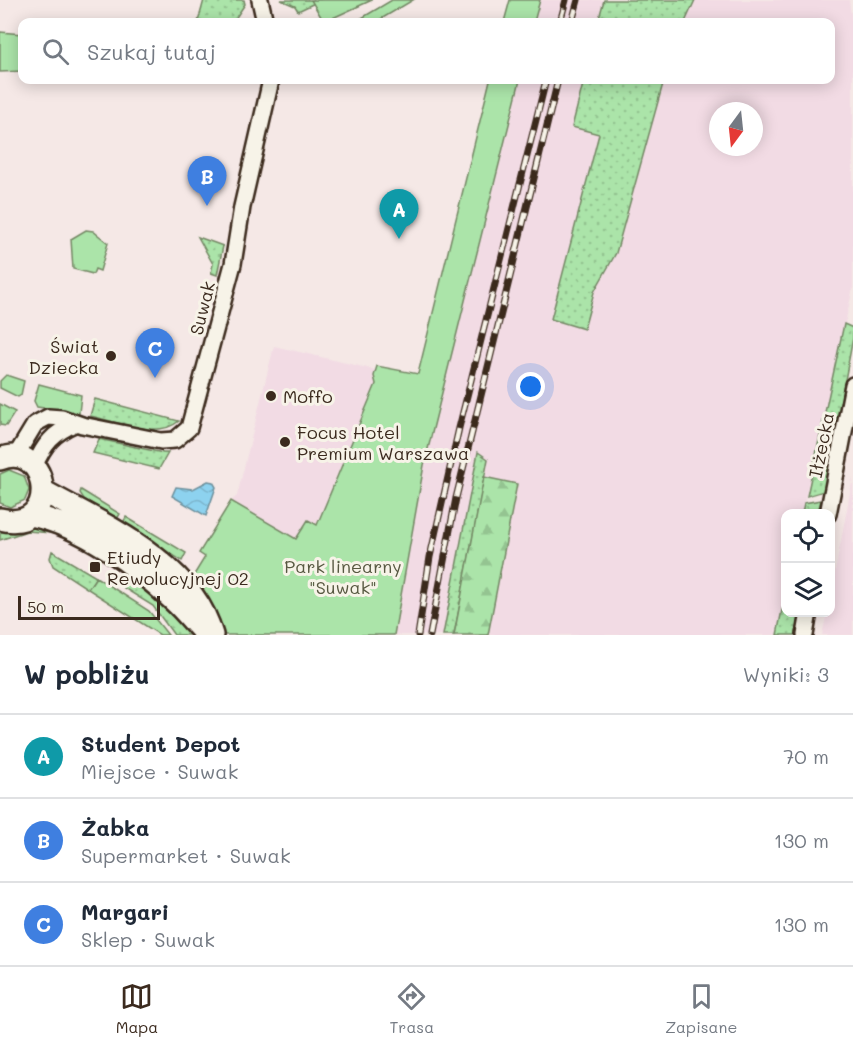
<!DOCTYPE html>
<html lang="pl">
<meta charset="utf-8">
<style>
body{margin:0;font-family:Mali,sans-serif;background:#f2f2f3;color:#1f2937}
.controls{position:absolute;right:18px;bottom:18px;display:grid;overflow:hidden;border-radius:12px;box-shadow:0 3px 15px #0003}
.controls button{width:54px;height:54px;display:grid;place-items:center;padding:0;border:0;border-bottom:2px solid #e0e1e3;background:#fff;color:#1f2937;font:30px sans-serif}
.compass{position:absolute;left:709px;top:102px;width:54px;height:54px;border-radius:50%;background:#fff;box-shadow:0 3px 15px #0003;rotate:195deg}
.scale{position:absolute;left:18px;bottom:15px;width:142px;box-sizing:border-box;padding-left:6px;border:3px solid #3b2a1e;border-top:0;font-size:16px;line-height:21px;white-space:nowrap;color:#3b2a1e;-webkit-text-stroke:4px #f7f3e8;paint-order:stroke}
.you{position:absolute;left:531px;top:387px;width:21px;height:21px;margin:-15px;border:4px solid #fff;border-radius:50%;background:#1a73e8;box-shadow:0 0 0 9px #1a73e833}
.badge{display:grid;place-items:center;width:39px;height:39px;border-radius:50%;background:#3b2a1e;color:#fff;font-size:20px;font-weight:700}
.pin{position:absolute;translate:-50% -50px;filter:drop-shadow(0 2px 3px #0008)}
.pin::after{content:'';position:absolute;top:32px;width:21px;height:18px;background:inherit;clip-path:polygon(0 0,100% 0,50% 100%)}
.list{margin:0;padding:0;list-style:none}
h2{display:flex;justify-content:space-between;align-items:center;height:78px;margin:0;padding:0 24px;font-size:26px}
h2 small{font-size:20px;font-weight:400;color:#747a83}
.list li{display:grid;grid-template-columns:39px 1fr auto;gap:18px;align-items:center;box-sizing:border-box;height:84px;padding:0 24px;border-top:2px solid #e0e1e3}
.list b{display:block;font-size:22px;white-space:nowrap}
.list p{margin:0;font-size:20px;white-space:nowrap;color:#747a83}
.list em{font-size:20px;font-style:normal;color:#747a83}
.icon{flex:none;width:33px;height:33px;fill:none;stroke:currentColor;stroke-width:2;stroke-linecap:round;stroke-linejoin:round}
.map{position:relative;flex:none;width:853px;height:635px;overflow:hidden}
.search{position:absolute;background:#fff;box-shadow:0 3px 15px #0003;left:18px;right:18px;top:18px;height:66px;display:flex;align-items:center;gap:15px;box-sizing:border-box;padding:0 21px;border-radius:12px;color:#747a83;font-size:22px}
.sheet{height:330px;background:#fff}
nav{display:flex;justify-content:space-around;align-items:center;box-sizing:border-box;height:84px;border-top:2px solid #e0e1e3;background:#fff;font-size:16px;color:#747a83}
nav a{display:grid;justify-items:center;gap:3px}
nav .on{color:#3b2a1e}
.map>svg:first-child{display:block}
.built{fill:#f2dbe4;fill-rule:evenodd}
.grass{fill:url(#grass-dots);stroke:#738764;stroke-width:1.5}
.forest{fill:url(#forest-firs);stroke:#738764;stroke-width:1.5}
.green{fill:#abe4a9;stroke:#738764;stroke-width:1.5}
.water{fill:url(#water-waves);stroke:#6c8f9b;stroke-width:1.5}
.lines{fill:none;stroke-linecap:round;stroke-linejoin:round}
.street-casing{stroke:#3b2a1e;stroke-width:20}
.secondary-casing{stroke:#3b2a1e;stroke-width:26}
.street{stroke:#f7f3e8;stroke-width:15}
.secondary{stroke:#f7f3e8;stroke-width:21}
.rail-casing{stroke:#3b2a1e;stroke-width:7}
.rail{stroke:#f7f3e8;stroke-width:4.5;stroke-dasharray:14;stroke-linecap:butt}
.poi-dot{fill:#3b2a1e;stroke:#f7f3e8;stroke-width:2}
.labels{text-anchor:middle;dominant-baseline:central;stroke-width:6;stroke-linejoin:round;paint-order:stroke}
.street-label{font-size:18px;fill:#3b2a1e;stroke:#f7f3e8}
.poi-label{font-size:18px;fill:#3b2a1e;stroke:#f7f3e8;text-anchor:start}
.park-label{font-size:18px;fill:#575841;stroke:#f7f3e8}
</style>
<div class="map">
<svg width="853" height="635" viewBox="0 0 853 635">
<defs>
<pattern id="grass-dots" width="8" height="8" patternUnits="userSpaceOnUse" patternTransform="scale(1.5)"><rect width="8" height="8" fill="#abe4a9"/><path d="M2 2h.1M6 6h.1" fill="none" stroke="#94c491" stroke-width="1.8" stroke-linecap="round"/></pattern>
<pattern id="forest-firs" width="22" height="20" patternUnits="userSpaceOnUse" patternTransform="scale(1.5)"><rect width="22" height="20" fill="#abe4a9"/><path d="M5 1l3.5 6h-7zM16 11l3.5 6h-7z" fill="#94c491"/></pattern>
<pattern id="water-waves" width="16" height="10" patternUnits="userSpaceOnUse" patternTransform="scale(1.5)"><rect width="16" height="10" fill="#8dd2ef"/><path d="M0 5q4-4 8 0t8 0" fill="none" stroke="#7bb4cc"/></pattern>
</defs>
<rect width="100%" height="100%" fill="#f5e8e6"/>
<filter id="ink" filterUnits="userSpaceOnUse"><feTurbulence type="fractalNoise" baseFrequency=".0167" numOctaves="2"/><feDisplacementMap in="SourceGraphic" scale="12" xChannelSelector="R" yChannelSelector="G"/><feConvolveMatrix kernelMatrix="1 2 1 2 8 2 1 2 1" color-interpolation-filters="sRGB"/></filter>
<g filter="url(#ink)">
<!-- built -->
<path class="built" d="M540,0H849L853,28V288L802,513L786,514L785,595L777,635H454L479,452L443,635H394L424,465L520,80H830V22H534ZM718,111H754V147H718Z
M274,346L376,370V384L316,525L308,520L295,540L231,501L237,496Z
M853,477V635H822L827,613L830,612L831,593Z"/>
<!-- grass -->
<path class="grass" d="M204,0H244L245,4L233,22H198Z
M281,0H321L298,11L295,6Z
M604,0H695L685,22H598Z
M584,80H664L616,253L594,292L584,329L551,319L599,134L572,127Z
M198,237L223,246L217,275L211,273L213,264Z
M844,324L853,328V338L824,491L807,496Z
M95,399L179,421C157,440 116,421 90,416Z
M99,439L163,453H168L159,469L93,453Z
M478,452L488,459L454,635H443Z
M821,500L818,513H802L804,503Z
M52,551L96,577L88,589L53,566L50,558Z
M127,576L155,595L194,635H174L153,606L124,588L123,582Z
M785,595L786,612L800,613L796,635H777Z"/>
<!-- forest -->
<path class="forest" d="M484,477L517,484L488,635H454Z"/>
<!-- green -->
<path class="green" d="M311,0H372L324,22Z
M392,0H413L376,22H355Z
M510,0H540L534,22H504Z
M0,32L22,34V71L0,72Z
M490,80H520L424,465L394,635H224L189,583L205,557L199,553L231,501L296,539L308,520L317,525L376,384L374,376L377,366L418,374Z
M86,230L93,231L108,243L100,271L95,269L93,274L73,269L71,239Z
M6,375L24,381L21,395L18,397L0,388V381Z
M39,384L81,395L79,413L37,407L34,401Z
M0,404L15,412L6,426L0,425Z
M9,470L24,476L29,490L25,500L10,507L0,503V474Z
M81,490L120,514L117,519L84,499L80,493Z
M126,517L186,553L182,561L123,523Z
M31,526L52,530L51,533L27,531L0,540V532L4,531Z
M96,577L149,611L168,635H160L88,589Z"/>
<!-- water -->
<path class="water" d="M208,481L213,482L216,487L206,516L172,496L176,487L193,489Z"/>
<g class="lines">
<defs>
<path id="street" d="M260,0L265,22
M15,457L35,424L48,417L62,418L82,425L161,441L175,440L189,428L233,264L242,207L271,80
M34,467C44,444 53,433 76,423
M828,514L853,385
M805,635L809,612"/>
<path id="secondary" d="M0,459C50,439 62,534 0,519
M43,491C104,525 192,562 212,635
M31,515C83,526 135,564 174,601C185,611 195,624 206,635"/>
</defs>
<!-- street casing -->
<use href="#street" class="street-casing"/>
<!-- secondary casing -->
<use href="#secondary" class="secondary-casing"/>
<!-- street -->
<use href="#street" class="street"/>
<!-- secondary -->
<use href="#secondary" class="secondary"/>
<defs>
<path id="rail" d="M560,22L566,0
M572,22L578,0
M418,635L430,557L459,428L546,80
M430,635L456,498L558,80"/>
</defs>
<!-- rail casing -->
<use href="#rail" class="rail-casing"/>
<!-- rail -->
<use href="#rail" class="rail"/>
</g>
</g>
<!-- markers -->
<g class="poi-dot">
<circle cx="111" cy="356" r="6"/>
<circle cx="271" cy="396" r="6"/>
<circle cx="285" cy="442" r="6"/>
<rect x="89" y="561" width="12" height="12" rx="3"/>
</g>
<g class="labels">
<!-- street labels -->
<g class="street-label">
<text transform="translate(202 308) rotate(-76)">Suwak</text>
<text transform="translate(821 445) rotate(-79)">Iłżecka</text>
</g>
<!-- poi labels -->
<g class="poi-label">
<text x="99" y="346" text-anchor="end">Świat<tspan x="99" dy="21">Dziecka</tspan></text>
<text x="283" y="396">Moffo</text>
<text x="297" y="432">Focus Hotel<tspan x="297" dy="21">Premium Warszawa</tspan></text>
<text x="107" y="557">Etiudy<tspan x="107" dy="21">Rewolucyjnej 02</tspan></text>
</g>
<!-- park labels -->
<g class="park-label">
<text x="343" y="566">Park linearny<tspan x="343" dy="21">"Suwak"</tspan></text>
</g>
</g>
</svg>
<div class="controls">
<button><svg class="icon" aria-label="locate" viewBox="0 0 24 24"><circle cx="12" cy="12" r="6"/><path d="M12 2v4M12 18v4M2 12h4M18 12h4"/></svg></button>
<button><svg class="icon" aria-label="layers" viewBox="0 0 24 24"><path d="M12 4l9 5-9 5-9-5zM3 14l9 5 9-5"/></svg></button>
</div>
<svg class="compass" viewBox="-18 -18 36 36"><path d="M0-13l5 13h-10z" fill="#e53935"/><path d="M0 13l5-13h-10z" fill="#747a83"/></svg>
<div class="scale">50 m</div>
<div class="you"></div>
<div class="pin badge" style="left:399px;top:239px;background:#0f9aa8">A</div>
<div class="pin badge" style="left:207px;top:206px;background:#3f7fe0">B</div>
<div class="pin badge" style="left:155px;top:378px;background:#3f7fe0">C</div>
<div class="search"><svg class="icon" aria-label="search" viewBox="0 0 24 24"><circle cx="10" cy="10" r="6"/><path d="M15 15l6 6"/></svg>Szukaj tutaj</div>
</div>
<section class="sheet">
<h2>W pobliżu<small>Wyniki: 3</small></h2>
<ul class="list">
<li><span class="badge" style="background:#0f9aa8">A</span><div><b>Student Depot</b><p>Miejsce · Suwak</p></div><em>70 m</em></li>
<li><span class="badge" style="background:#3f7fe0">B</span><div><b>Żabka</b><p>Supermarket · Suwak</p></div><em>130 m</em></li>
<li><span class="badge" style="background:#3f7fe0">C</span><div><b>Margari</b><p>Sklep · Suwak</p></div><em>130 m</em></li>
</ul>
</section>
<nav>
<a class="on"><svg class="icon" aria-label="map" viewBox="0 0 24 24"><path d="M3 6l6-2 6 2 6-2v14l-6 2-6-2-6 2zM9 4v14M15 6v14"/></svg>Mapa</a>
<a><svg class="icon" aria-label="directions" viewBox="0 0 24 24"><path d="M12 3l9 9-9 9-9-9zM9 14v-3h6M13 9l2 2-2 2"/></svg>Trasa</a>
<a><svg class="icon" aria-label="saved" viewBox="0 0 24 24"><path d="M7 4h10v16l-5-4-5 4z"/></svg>Zapisane</a>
</nav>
